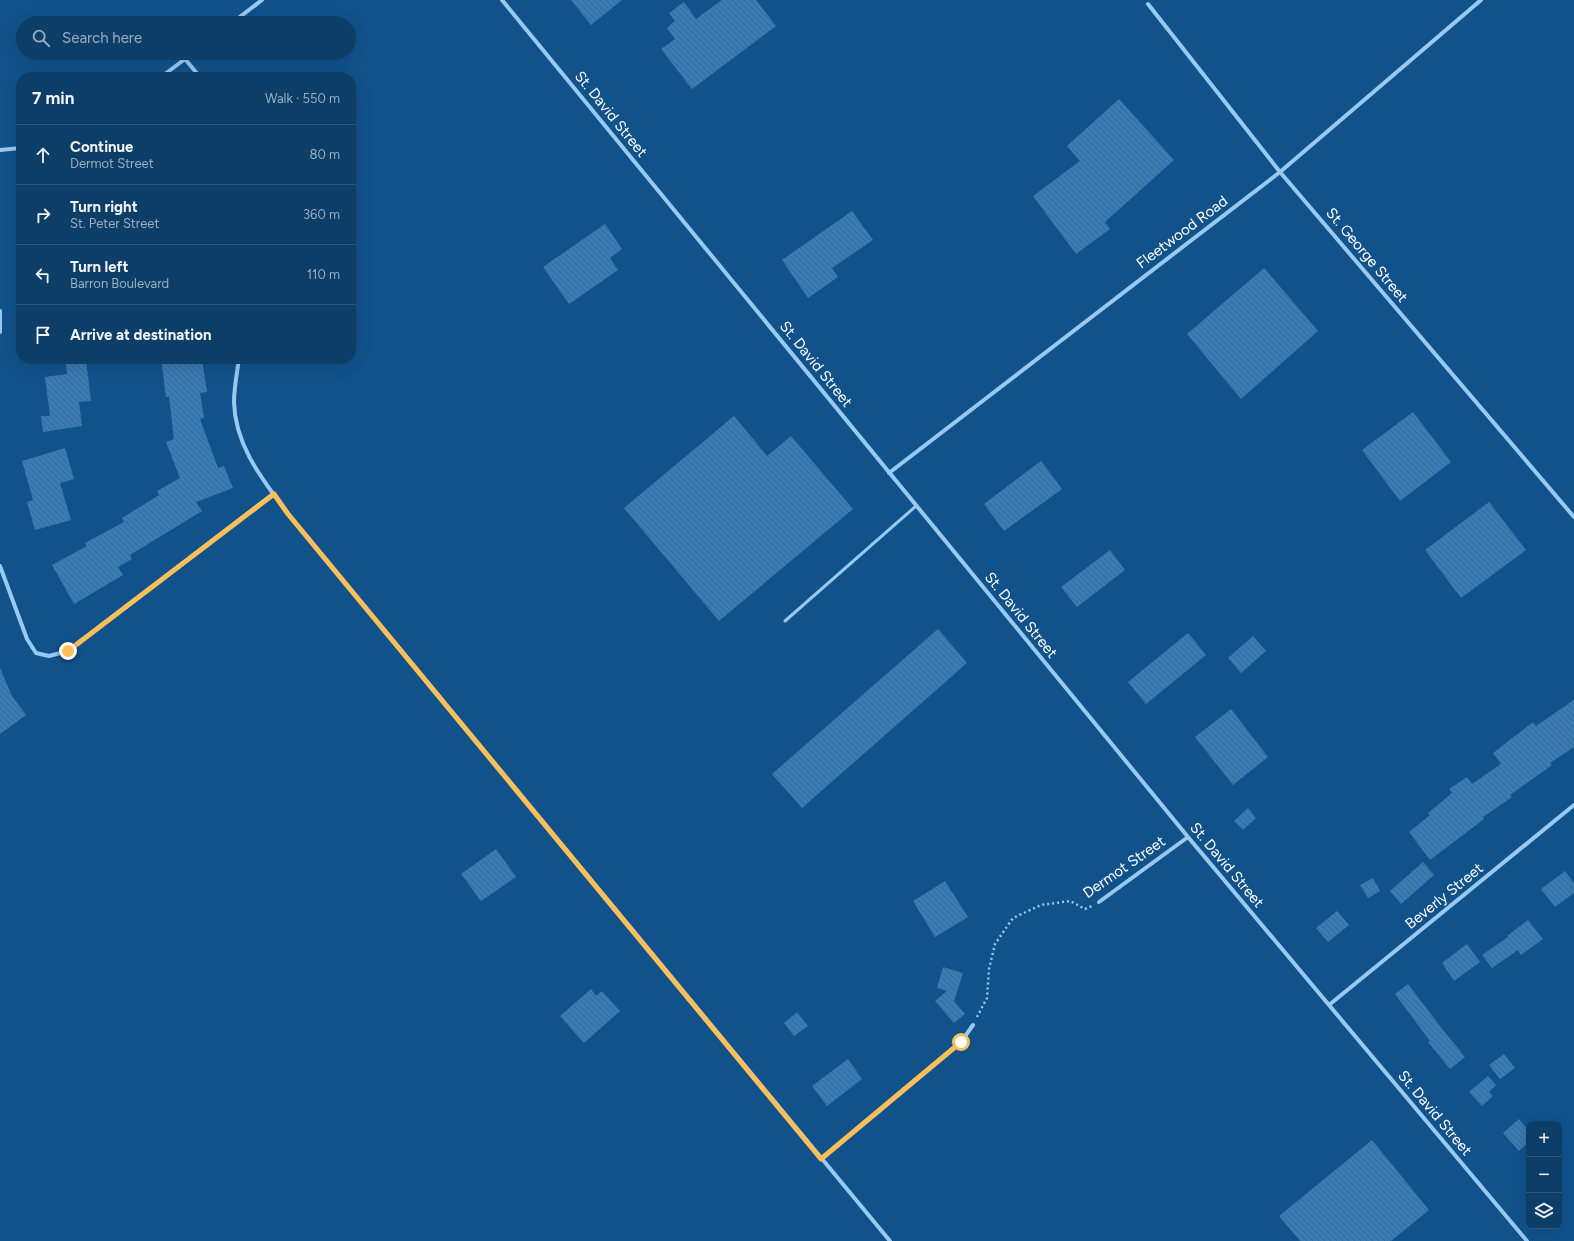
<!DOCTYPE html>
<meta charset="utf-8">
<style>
body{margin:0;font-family:Figtree,sans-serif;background:#1b4971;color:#f1f3f6}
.controls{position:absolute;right:12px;bottom:12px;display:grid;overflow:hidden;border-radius:8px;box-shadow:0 4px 16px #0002}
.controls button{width:36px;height:36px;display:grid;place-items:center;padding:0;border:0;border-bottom:1px solid #2d577c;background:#0d3e68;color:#f1f3f6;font:20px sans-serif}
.stop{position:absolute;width:12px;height:12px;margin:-9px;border:3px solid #ffbf58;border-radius:50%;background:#fff}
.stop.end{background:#ffbf58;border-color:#fff;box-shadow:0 1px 4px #0008}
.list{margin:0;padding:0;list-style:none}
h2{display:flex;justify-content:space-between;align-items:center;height:52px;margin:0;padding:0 16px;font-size:17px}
h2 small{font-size:13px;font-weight:400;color:#9aaec0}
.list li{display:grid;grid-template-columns:26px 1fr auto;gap:12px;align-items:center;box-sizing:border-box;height:60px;padding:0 16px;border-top:1px solid #2d577c}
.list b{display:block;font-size:15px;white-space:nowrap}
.list p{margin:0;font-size:13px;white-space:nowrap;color:#9aaec0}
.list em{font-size:13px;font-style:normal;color:#9aaec0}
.icon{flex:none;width:22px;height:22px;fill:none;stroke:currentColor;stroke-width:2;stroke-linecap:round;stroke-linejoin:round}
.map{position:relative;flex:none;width:1574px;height:1241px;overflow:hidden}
.search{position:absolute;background:#0d3e68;box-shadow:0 4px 16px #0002;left:16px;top:16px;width:340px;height:44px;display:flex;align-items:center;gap:10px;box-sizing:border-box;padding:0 14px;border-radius:22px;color:#9aaec0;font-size:15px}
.panel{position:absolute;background:#0d3e68;box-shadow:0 4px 16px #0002;left:16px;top:72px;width:340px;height:292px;border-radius:16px}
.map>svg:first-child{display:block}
.building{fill:url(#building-back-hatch)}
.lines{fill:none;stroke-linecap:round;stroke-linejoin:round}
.path{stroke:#98c9f2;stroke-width:2.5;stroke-dasharray:2 3;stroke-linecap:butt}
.service{stroke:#98c9f2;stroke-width:3}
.minor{stroke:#98c9f2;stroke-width:4}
.route{stroke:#ffbf58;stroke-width:5}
.labels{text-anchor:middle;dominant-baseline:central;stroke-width:3;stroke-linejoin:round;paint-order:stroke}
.street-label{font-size:15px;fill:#fff;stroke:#11528b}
</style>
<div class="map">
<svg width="1574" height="1241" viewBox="0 0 1574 1241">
<defs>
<pattern id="building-back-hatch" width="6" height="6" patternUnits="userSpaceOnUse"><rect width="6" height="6" fill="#397cb5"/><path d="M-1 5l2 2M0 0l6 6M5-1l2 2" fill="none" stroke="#426686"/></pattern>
</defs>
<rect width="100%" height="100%" fill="#11528b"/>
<!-- building -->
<path class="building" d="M571,0H622L591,25Z
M722,0H756L776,26L692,89L661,49L675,39L667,28L675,21L669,13L684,2L696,19Z
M1119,99L1174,160L1105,222L1110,229L1076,254L1033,196L1080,161L1067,146Z
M852,211L873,240L832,268L838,277L808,298L782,260Z
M605,224L622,249L610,258L618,270L569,304L543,267Z
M1264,268L1318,331L1241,399L1187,334Z
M65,359H86L91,401L79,402L82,426L43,432L41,416H50L45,377L67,374Z
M161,359H202L207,392L200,393L204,418L200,419L218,468L224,466L233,488L196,502L202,511L130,555L132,559L118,567L123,575L74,604L52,565L87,546L85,543L124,522L122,518L159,495L157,491L180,478L166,442L174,439L169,397H166Z
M1413,412L1451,462L1400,501L1362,450Z
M734,416L767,456L791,436L853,509L719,621L624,508Z
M65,448L74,479L60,483L71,520L35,530L27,502L33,500L22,461Z
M1041,461L1062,489L1004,531L984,504Z
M1489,502L1526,550L1461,598L1425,550Z
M1110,550L1125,570L1077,607L1061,587Z
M938,629L967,663L802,808L772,774Z
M1188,633L1206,655L1146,704L1128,682Z
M1253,636L1266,651L1241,673L1228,658Z
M0,668L12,696L26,715L0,734Z
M1574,700V747L1550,763L1552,765L1510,795L1512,797L1483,817L1484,819L1430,860L1409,832L1430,815L1428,813L1452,793L1449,789L1467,777L1472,784L1501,764L1493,753L1533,722L1536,726Z
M1231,709L1268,757L1233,785L1195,737Z
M1248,808L1256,818L1243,830L1234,821Z
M496,849L516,877L481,901L461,874Z
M1423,862L1434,875L1401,904L1390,891Z
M1565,871L1574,883V893L1555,907L1541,889Z
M1373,878L1380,891L1368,898L1360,885Z
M945,881L968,917L935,937L913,901Z
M1337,911L1349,925L1328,942L1316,928Z
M1528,920L1543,939L1521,955L1518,950L1492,968L1482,955L1508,937L1507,936Z
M1467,944L1480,962L1454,981L1442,963Z
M943,967L963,973L954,1001L965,1014L954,1023L935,1001L947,991L937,988Z
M1408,984L1443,1030L1465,1057L1450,1069L1428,1042L1430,1041L1395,994Z
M591,989L596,996L602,991L620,1011L584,1043L560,1016Z
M797,1012L808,1026L794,1036L784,1023Z
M1504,1054L1515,1068L1500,1079L1489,1065Z
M848,1059L862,1079L827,1106L812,1086Z
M1488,1076L1496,1085L1489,1092L1493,1096L1482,1106L1469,1092Z
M1519,1119L1529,1131V1142L1519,1151L1503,1133Z
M1372,1140L1429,1210L1391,1241H1300L1279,1216Z"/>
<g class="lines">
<!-- path -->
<path class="path" d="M977,1017L987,998L989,969L995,944L1013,918L1041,905L1070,901L1085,909L1092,906"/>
<!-- service -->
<path class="service" d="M785,621L916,506"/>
<!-- minor -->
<path class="minor" d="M502,0L1188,837L1527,1241
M1148,4L1280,172L1574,517
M232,23L262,0
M185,59L200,77
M161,77L193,53
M0,150L21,148
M0,311V332
M239,359C237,373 234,388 234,402C235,446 263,480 288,514L890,1241
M889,473L1280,172L1481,0
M0,566L27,639L36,653L49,656L68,651L273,494
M1099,902L1188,837
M1329,1005L1574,805
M821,1159L961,1042L973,1025"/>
</g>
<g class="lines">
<!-- route -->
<path class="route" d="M68,651L274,494L288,514L821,1159L961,1042"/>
</g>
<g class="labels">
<!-- street labels -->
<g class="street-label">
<text transform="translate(611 114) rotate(51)">St. David Street</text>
<text transform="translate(1182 232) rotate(-37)">Fleetwood Road</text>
<text transform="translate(1367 255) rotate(50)">St. George Street</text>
<text transform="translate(816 364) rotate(51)">St. David Street</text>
<text transform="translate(1021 615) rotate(51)">St. David Street</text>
<text transform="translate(1227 865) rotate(50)">St. David Street</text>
<text transform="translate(1124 867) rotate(-35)">Dermot Street</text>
<text transform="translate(1444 896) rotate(-39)">Beverly Street</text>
<text transform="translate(1435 1113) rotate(50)">St. David Street</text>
</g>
</g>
</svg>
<div class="controls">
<button>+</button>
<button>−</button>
<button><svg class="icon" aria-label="layers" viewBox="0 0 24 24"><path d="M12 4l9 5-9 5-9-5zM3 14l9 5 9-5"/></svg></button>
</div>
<div class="stop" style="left:961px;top:1042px"></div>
<div class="stop end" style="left:68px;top:651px"></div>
<div class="search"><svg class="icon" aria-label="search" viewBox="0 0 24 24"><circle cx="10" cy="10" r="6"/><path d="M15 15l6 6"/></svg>Search here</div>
<section class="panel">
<h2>7 min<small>Walk · 550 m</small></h2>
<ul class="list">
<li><svg class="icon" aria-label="ahead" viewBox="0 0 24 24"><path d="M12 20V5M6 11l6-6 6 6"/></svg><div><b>Continue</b><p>Dermot Street</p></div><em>80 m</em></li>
<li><svg class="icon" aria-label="right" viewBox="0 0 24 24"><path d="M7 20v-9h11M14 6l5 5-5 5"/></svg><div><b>Turn right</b><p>St. Peter Street</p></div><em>360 m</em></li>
<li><svg class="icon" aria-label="left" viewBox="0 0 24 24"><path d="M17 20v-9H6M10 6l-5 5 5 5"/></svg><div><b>Turn left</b><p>Barron Boulevard</p></div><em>110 m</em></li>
<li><svg class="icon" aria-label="arrive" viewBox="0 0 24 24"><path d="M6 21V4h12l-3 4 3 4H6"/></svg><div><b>Arrive at destination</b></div></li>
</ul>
</section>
</div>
